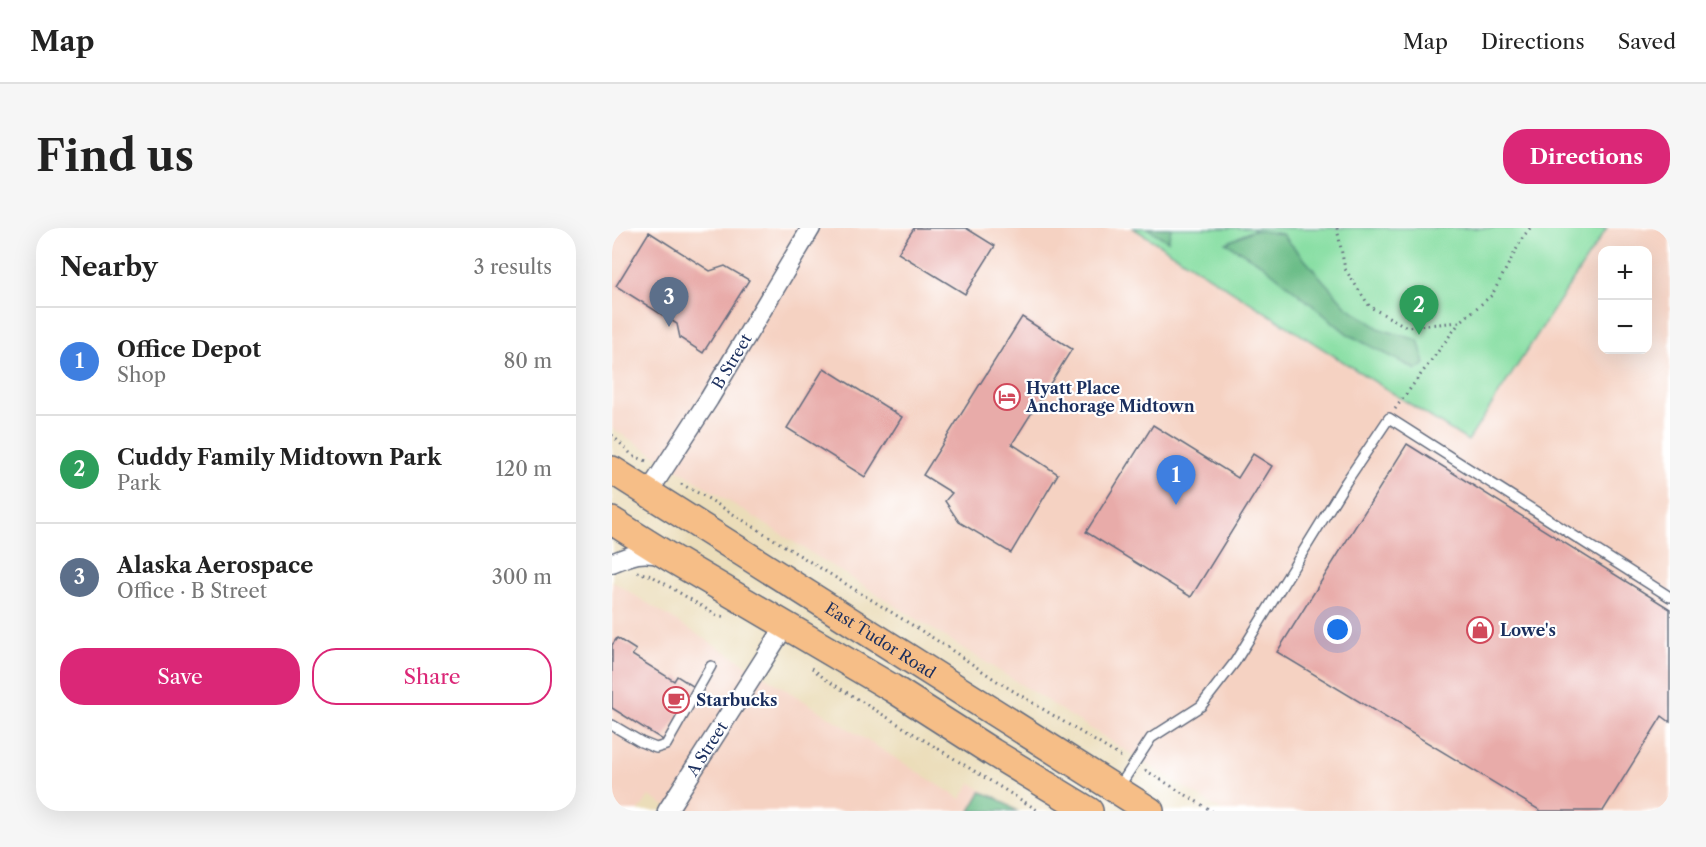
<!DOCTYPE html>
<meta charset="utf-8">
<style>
body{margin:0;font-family:"Libre Caslon Text",serif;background:#f6f6f6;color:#222}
.controls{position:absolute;right:18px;top:18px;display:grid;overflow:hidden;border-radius:12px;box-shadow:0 6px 24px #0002}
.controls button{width:54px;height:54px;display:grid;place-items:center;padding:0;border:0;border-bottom:2px solid #e0e0e0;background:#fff;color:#222;font:30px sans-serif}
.you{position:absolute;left:726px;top:402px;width:21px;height:21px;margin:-15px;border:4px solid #fff;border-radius:50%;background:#1a73e8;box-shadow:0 0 0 9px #1a73e833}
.badge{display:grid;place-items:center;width:39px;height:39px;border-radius:50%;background:#db2777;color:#fff;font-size:20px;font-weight:700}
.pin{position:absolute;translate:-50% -50px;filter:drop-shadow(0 2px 3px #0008)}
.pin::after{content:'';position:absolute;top:32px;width:21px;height:18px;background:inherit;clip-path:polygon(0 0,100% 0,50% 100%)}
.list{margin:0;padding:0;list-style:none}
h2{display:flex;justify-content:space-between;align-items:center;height:78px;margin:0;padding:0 24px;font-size:26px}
h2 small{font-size:20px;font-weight:400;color:#767676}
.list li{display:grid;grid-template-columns:39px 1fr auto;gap:18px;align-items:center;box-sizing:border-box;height:108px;padding:0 24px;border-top:2px solid #e0e0e0}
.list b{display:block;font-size:22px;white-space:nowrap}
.list p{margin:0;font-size:20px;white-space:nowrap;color:#767676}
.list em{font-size:20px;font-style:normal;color:#767676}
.actions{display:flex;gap:12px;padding:18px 24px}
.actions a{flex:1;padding:14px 0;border:2px solid #db2777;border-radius:24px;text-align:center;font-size:21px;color:#db2777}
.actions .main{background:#db2777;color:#fff}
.map{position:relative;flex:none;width:1058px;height:583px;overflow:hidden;border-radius:24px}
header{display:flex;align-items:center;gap:36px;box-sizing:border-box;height:84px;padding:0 30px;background:#fff;border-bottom:2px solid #e0e0e0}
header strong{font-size:28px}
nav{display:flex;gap:33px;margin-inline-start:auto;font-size:21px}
.intro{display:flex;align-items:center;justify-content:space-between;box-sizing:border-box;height:144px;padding:0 36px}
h1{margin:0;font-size:42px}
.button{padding:15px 27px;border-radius:24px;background:#db2777;color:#fff;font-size:21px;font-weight:700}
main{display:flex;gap:36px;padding:0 36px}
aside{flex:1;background:#fff;border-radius:24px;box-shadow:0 6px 24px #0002}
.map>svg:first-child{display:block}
.built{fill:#f5d2c2;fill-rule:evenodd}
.green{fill:#86dea2;stroke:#508680;stroke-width:1.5}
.forest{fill:#6cbd88;stroke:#447673;stroke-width:1.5}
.building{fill:#e8aba9}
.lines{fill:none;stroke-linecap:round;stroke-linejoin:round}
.service-casing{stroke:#646c7e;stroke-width:12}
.minor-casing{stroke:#646c7e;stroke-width:21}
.primary-casing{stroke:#646c7e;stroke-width:30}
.path{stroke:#646c7e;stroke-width:3;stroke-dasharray:1.5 4.5;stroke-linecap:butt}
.service{stroke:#fff;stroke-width:9}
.minor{stroke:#fff;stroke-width:18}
.primary{stroke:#f6be87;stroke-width:27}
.labels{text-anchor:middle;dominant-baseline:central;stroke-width:4.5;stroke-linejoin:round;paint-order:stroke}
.street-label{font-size:16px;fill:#1b2f5e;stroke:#fff}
.poi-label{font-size:16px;font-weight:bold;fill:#1b2f5e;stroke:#fff;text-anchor:start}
</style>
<header>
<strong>Map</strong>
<nav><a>Map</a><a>Directions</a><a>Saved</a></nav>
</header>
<div class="intro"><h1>Find us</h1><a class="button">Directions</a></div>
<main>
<aside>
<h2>Nearby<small>3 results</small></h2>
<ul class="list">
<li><span class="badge" style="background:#3f7fe0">1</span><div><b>Office Depot</b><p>Shop</p></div><em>80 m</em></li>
<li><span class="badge" style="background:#2e9e5b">2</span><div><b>Cuddy Family Midtown Park</b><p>Park</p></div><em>120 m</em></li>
<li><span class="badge" style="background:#5c6f8a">3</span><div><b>Alaska Aerospace</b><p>Office · B Street</p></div><em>300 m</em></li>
</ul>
<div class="actions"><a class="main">Save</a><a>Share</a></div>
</aside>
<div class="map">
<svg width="1058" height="583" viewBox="0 0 1058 583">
<rect width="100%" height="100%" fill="#fff"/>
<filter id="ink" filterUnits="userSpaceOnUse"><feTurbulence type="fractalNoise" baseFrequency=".0167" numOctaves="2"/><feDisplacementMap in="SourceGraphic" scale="12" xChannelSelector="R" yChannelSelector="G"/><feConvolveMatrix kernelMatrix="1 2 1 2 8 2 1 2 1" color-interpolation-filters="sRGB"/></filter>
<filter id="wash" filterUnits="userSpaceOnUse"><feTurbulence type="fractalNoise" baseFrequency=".008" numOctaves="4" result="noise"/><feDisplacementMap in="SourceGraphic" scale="24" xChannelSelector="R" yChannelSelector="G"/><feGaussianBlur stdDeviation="1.35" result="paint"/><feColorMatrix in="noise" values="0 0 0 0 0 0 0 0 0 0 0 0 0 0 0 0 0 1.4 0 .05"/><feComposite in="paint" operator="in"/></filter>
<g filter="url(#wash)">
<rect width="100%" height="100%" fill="#ebddb9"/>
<!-- built -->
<path class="built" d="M0,0H521L856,213L995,0H1058V583H610L0,200ZM990,22H1036V122H990Z
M0,353L349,571L359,555L402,583H62L37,568L27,583H0Z"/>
<!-- green -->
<path class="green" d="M521,0H995L856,213Z"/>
<!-- forest -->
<path class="forest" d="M535,0H558L559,1L556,13Z
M641,2L670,6L734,78L768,101L806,112L813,136L805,142L737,107L651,37L614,15Z
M369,564L383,569L405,583H358Z"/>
<g id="blocks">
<!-- building -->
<path class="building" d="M302,0H354L383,18L353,66L286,25Z
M37,4L98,43L113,38L137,52L91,125L68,110L65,96L4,58Z
M410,89L460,121L400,216L446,246L399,325L347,294L333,273L340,265L311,247Z
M212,140L290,189L253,249L175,200Z
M541,197L626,250L641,226L660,238L579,369L474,304Z
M795,216L1058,381V494L1050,488L991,583H929L665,424Z
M5,410L24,422L20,427L62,453L65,448L84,460L51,512L0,480V417Z"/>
</g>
</g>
<g filter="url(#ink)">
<use href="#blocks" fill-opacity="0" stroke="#646c7e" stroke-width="1.5"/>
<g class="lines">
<defs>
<path id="service" d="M0,497L29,514L44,520L54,517L99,438
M507,559L539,510L589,478L623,434L734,254L777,190L1058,369"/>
<g id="minor">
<path id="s1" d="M36,265L97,171L199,0"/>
<path d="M0,335C19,327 30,322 50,328"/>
<path id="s2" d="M55,583L173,398"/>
</g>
<g id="primary">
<path id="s3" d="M0,242L538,583"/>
<path d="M0,293L59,330L280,460L380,524L477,583"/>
</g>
</defs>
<!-- service casing -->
<use href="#service" class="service-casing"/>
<!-- minor casing -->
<use href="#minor" class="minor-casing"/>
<!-- primary casing -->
<use href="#primary" class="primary-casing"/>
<!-- path -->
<path class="path" d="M725,0L733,41L758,79L795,99L848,94L880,67L911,9L918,0
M783,181L848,94
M0,207L20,227L34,233
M69,256L92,268L329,415L385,453L511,530
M25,344L40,348L104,387L114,389
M200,440L213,451L427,583
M533,542L600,583"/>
<!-- service -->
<use href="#service" class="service"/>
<!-- minor -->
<use href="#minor" class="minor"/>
<!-- primary -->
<use href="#primary" class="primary"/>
</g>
</g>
<!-- icons -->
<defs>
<symbol id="hotel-ring" viewBox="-11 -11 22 22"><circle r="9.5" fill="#fff" stroke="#d1495b" stroke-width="1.5"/><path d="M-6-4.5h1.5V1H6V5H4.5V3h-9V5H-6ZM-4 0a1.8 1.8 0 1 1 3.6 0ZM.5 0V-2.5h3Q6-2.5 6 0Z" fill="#d1495b"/></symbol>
<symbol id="shop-ring" viewBox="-11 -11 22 22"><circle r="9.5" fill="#fff" stroke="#d1495b" stroke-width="1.5"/><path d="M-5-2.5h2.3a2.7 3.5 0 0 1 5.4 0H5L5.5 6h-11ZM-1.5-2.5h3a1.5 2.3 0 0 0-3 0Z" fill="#d1495b"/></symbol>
<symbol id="cafe-ring" viewBox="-11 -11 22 22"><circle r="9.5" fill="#fff" stroke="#d1495b" stroke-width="1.5"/><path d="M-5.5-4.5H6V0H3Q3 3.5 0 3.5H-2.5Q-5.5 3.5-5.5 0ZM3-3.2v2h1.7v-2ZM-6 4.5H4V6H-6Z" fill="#d1495b"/></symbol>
</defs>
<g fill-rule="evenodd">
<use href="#hotel-ring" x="380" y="154" width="30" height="30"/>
<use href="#shop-ring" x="853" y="387" width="30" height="30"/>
<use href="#cafe-ring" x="49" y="457" width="30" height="30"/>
</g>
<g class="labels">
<!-- street labels -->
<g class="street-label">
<text stroke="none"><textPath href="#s1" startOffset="156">B Street</textPath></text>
<text stroke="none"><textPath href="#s3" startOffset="318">East Tudor Road</textPath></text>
<text stroke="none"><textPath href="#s2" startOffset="74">A Street</textPath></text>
</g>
<!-- poi labels -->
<g class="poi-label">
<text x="414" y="160">Hyatt Place<tspan x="414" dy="18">Anchorage Midtown</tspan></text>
<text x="888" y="402">Lowe's</text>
<text x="84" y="472">Starbucks</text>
</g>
</g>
</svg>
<div class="controls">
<button>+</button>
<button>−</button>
</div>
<div class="you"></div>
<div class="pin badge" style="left:564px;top:277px;background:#3f7fe0">1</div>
<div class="pin badge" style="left:807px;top:107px;background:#2e9e5b">2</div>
<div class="pin badge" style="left:57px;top:99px;background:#5c6f8a">3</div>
</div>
</main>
